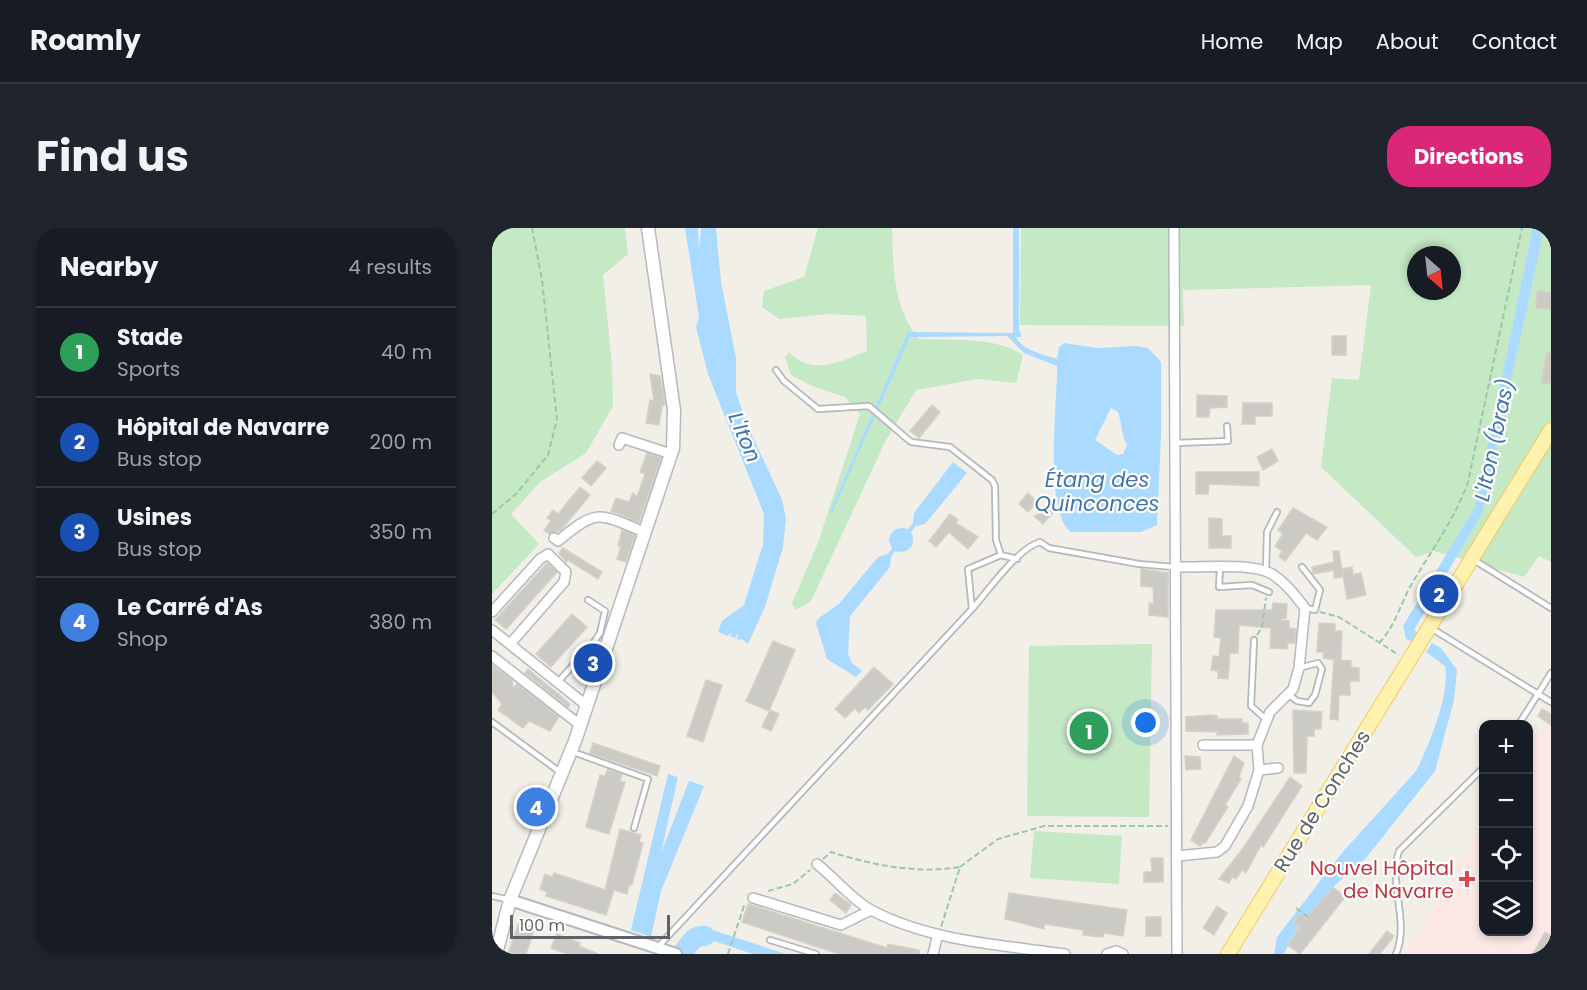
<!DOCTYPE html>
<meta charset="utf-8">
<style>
body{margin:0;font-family:Poppins,sans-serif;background:#20242c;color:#f1f3f6}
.controls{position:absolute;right:18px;bottom:18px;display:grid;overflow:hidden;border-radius:12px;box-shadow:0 3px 9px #0003}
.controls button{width:54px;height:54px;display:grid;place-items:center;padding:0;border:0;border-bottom:2px solid #363941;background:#171b24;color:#f1f3f6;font:30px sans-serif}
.compass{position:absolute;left:915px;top:18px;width:54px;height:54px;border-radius:50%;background:#171b24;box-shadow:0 3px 9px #0003;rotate:153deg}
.scale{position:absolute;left:18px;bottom:15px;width:160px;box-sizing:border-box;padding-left:6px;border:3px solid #5f6368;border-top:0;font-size:16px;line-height:21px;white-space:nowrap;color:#5f6368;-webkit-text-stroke:4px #fff;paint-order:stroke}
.you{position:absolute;left:654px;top:495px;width:21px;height:21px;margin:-15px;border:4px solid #fff;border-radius:50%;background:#1a73e8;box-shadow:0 0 0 9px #1a73e833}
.badge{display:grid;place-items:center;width:39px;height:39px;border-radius:50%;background:#db2777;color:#fff;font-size:20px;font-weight:700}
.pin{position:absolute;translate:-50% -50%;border:3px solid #fff;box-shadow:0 2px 6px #0006}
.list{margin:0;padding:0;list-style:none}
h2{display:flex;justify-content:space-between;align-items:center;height:78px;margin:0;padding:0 24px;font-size:26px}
h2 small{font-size:20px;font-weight:400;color:#9ea1a6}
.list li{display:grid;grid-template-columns:39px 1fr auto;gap:18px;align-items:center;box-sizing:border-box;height:90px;padding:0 24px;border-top:2px solid #363941}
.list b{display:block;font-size:22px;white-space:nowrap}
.list p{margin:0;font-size:20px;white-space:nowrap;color:#9ea1a6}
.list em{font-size:20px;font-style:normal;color:#9ea1a6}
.icon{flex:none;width:33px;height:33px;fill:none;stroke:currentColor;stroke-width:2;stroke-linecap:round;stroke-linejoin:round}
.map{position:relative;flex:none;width:1059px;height:726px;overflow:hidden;border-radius:24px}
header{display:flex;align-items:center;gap:36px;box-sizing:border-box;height:84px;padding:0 30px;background:#171b24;border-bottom:2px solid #363941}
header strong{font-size:28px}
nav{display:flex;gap:33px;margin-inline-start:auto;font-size:21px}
.intro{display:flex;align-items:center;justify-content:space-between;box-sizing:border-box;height:144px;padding:0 36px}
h1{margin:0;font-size:42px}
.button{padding:15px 27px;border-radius:24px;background:#db2777;color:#fff;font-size:21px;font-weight:700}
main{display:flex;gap:36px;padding:0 36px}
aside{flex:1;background:#171b24;border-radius:24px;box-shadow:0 3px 9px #0003}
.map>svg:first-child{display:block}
.medical{fill:#fce8e6}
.green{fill:#c5e8c5;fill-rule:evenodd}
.water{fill:#aadaff;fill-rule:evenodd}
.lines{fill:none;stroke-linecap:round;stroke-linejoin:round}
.river{stroke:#aadaff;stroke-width:20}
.building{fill:#cccac5;stroke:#d6d1c6;stroke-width:1.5}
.service-casing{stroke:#b5b8bc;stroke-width:8}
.minor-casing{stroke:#b5b8bc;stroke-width:12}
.tertiary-casing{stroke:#b5b8bc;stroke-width:14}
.secondary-casing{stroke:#b6babf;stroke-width:15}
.primary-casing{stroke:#f2c960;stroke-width:16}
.path{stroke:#9cc7a9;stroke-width:2;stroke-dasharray:6 3;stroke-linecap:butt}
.service{stroke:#fff;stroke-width:4.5}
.minor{stroke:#fff;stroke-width:9}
.tertiary{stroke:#fff;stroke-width:10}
.secondary{stroke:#fff;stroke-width:12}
.primary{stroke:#fff2af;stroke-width:14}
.health-dot{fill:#e0444e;stroke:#fff;stroke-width:2}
.labels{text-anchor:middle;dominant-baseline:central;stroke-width:4.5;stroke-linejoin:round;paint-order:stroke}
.street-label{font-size:20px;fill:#5f6368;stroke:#fff}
.health-label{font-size:20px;fill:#be3a42;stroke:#fff;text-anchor:end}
.water-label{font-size:21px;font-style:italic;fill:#4174aa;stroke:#fff}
</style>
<header>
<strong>Roamly</strong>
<nav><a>Home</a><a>Map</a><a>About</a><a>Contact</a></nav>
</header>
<div class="intro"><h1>Find us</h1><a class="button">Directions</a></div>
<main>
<aside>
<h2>Nearby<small>4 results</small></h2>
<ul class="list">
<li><span class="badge" style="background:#2e9e5b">1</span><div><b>Stade</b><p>Sports</p></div><em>40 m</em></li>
<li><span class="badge" style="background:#1a4fb4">2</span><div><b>Hôpital de Navarre</b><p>Bus stop</p></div><em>200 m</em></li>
<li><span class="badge" style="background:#1a4fb4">3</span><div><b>Usines</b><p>Bus stop</p></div><em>350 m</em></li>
<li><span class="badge" style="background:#3f7fe0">4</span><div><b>Le Carré d'As</b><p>Shop</p></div><em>380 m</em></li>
</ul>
</aside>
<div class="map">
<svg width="1059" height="726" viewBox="0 0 1059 726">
<rect width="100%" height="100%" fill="#f1efe8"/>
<!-- medical -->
<path class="medical" d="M1059,488V726H913L991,598L992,704H1036L1037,525Z"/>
<!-- green -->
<path class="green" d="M0,0H133L136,26L111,47L120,138L121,178L94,225L48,254L19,286L47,316L0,366Z
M326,0H400C401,38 401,81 427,111C461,113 502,108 531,127L524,155L485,151L424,162L393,214L319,373L304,382L300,375L326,315L368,186L353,169L320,158L299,147L293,129L297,124C320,149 349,133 375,123L374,88L336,86L287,91L270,79L272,63L312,49Z
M529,0H1059V334L1047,328L1032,349L942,323L924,329L829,239L840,150L867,152L879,57L691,62L692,98L528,97ZM924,27H960V63H924Z
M660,416L657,589L535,588L537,418Z
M542,603L630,608L627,656L538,650Z"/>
<!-- water -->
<path class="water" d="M193,0H206L207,22L209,0H224L229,54L244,130V164L254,194L290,272L294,290L291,319L273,379L256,416L250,411L245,412L246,404L243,410L238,408L241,402L236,408L226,404L230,393L252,377L271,316L272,286L216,146L204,99L207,89Z
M521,0H527V104L529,105V109H524C531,123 551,126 565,131L567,119L572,115L605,120L644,118L656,120L669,134V208L665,297L649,304H579C551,284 566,172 565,138L532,125L515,108L418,109L340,285L338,284L416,104L521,105ZM619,180L626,184C630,195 629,206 635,217L631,226L625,227L603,212Z
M1041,0H1051L1048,20L990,285L922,402L927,406L921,414L914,411L911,398L983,279Z
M461,234L475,245L433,296L424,298L419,304C425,316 417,327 403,323L399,329L398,339L358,388L356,426L360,435L370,443L364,449L335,431L324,395L327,390L347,376L386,329L395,326L400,321L397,312C399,302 406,298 416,301L421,295L422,285Z
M940,415L949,420L965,442L962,472L943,543L874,630L841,659L818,687L799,711L792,726H782L785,709L849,626L924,543C936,520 959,464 953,438L934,424Z
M176,546L186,549L169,625L197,553L212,558L169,663L159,709L139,702Z
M208,698L294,726H261L216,711L204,716L201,721L190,719L194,708Z"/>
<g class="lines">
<!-- river -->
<path class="river" d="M190,726C197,717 200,707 213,708"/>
</g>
<!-- building -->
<path class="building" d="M1045,63L1059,64V81L1044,80Z
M840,108H854V127H840Z
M1055,125L1059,126V156L1049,155Z
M158,146L168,148L171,162L173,177L170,178L167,197L154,195L158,172L162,173Z
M705,167L735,168V179L718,180L717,189H705Z
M751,175H780V188H763V196H750Z
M440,177L448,184L427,210L418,203Z
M780,221L786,233L771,242L765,229Z
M155,225L169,230L147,295L119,283L124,270L137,274L141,265L145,269L153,246L148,244Z
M105,233L114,240L99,258L90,250Z
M704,244H767V258L717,256L716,266H704Z
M88,259L98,267L69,302L57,306L52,302L59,293L55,290L61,282L66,286Z
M536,265L545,274L536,284L527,276Z
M566,279L551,296L542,288Z
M801,280L835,299L825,312L814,305L793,333L787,329L790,323L783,318L791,306L786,302Z
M458,286L466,292L464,295L486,309L476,321L457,304L444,319L437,313Z
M717,290L730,291V308H739V320H717Z
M130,302L143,308L134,334L125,331L129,319L126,318Z
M71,320L110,344L106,351L76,332L74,334L67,325Z
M841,323H847L851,349L842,350V342L821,346L820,339L842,334Z
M55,335L65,344L14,401L3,392Z
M860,339L861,347L869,345L874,367L855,371L850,341Z
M649,341L676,345V389L657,387V375L662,376L661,359L649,358Z
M781,375L795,376L794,390L787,392L797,393V400L804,401L803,415H796L795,421L778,420L779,400L747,397L746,425H738L736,451L726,450V443L719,442L721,428L727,429L729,410L722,409L724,382H780Z
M80,386L95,399L59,439L44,426Z
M827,395L843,396V403H850L849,432L859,433V439L867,440V453H858V467H847L846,492L838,491L842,432H846L831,430L832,424H825Z
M281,413L303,422L277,483L254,473Z
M0,437L20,452L21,460L25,456L67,489L58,503L37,493L31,500L6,482L10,476L0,464Z
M382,439L401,456L376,482L373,479L367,485L363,480L353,490L343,481Z
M36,441L78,476L76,479L33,445Z
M214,452L230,457L211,514L195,508Z
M1050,481L1059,486V497L1046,488Z
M278,482L287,486L279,503L270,499Z
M801,482L830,484L829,501H822V508H815L814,545H802Z
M719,487L725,488V491H750V495H756V506L725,507V504L694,503V489Z
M101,515L168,538L165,548L98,525Z
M693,528L708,529L709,541L694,542Z
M742,528L752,535L747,549L749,551L733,577L736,579L713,615L711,614L708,618L699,612Z
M116,541L130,547L128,553L133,554L117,606L94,599L108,547L113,548Z
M798,549L810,558L771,619L769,617L754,645L750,642L744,651L740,649L737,655L727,651L752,619Z
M128,601L149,607L147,614L151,615L140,657H137L135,666L122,662L114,687L54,668L55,664L48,661L53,646L60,649L62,645L113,662Z
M659,630H671V654H652V644H660Z
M841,659L853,669L808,726L796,717L808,699L802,694L809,686L814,691Z
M343,665L359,677L354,685L338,672Z
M517,665L635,682L631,708L612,705L611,709L591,707V702L552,696V701L513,691Z
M256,676L395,720L396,716L427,722V726H347L250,694Z
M725,678L735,685L722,707L711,700Z
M654,689H669V708H654Z
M27,694L43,699L34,726H16Z
M895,703L902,708L888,726H877Z
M1053,704L1059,708V726H1041Z
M65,706L76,710L88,715L87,718L106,726H75L59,720Z"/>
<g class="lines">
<defs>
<path id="service" d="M284,142L292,153L326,181L377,178L419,214L458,219L500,252L503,258L504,312L509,327
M684,215L736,213L735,198
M525,331L509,327L476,341L480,381C496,363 526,320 548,314L557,320L647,336L682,339
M982,332L1059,380
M810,339L828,362L823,382L813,380
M728,340L727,359L760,357L777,364
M774,344L775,304L785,284
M939,400L1046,466L1059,445
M762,412L759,478L775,492
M65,455L102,414L108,405L113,383L96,372
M796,466L805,473L817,475L823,467L830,441L826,435L807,440
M0,494L68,544
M1027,496L1046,466L1059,474
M81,524L156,551L142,600
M0,668L18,672
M278,712L324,726
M165,720L480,381
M904,726C918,693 896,657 907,623L992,539"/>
<path id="minor" d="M682,0L685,726
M127,217L130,210L179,226
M62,310L66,313C106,280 106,285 152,304
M683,339C708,340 759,334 780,346C794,355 803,367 813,380L807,440L801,461L778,484L765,517L767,542L756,578L733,618L725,624L685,628
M0,384L48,331L56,326L74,344L72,354L18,416
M0,402L94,477
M0,428L88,497
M711,517H765
M767,542L786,540
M325,636C343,650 361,673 381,683C439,713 509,717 573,726
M261,670L349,697L379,682
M441,726L446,706
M615,726L624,723L631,726"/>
<path id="tertiary" d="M18,672L184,726"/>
<path id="secondary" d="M4,726L18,672L83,513L181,220L182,182L156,0"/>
<path id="primary" d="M736,726L1059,202"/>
</defs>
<!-- service casing -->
<use href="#service" class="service-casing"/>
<!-- minor casing -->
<use href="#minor" class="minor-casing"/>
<!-- tertiary casing -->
<use href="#tertiary" class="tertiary-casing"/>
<!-- secondary casing -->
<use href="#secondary" class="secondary-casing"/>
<!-- primary casing -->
<use href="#primary" class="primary-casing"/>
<!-- path -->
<path class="path" d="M0,286L25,265L56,227L65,191L50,52L40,0
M828,384L847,389L907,427
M765,407L770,399L774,370
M887,415C902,400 908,378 918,359C938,324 962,293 976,254L1030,0
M331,631L339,624C380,637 424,646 468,639L449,699
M468,639L506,611L552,598H676
M276,663L301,656L318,642
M804,680L816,689
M236,726L253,675"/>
<!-- service -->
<use href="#service" class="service"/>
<!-- minor -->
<use href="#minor" class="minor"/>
<!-- tertiary -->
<use href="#tertiary" class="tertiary"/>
<!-- secondary -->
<use href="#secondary" class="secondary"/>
<!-- primary -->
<use href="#primary" class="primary"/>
</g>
<!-- markers -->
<path class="health-dot" d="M972 642h6v6h6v6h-6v6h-6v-6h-6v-6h6z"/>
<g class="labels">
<!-- street labels -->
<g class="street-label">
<text transform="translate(830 573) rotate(-58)">Rue de Conches</text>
</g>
<!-- health labels -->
<g class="health-label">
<text x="962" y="640">Nouvel Hôpital<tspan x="962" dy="23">de Navarre</tspan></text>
</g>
<!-- water labels -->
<g class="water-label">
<text transform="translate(253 209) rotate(67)">L'Iton</text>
<text transform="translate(1002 212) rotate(-78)">L'Iton (bras)</text>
<text x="605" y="251">Étang des<tspan x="605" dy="24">Quinconces</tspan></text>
</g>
</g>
</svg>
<div class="controls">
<button>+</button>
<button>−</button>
<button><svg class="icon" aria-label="locate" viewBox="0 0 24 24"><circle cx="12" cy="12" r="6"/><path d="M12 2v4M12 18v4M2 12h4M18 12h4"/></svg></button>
<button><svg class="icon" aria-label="layers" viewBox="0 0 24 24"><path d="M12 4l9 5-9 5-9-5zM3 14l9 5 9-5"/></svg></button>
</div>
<svg class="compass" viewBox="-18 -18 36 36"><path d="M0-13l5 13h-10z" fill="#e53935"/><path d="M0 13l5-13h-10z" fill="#9ea1a6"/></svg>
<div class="scale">100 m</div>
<div class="you"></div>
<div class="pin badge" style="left:597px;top:503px;background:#2e9e5b">1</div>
<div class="pin badge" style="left:947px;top:366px;background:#1a4fb4">2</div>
<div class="pin badge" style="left:101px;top:435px;background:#1a4fb4">3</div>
<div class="pin badge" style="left:44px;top:579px;background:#3f7fe0">4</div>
</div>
</main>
